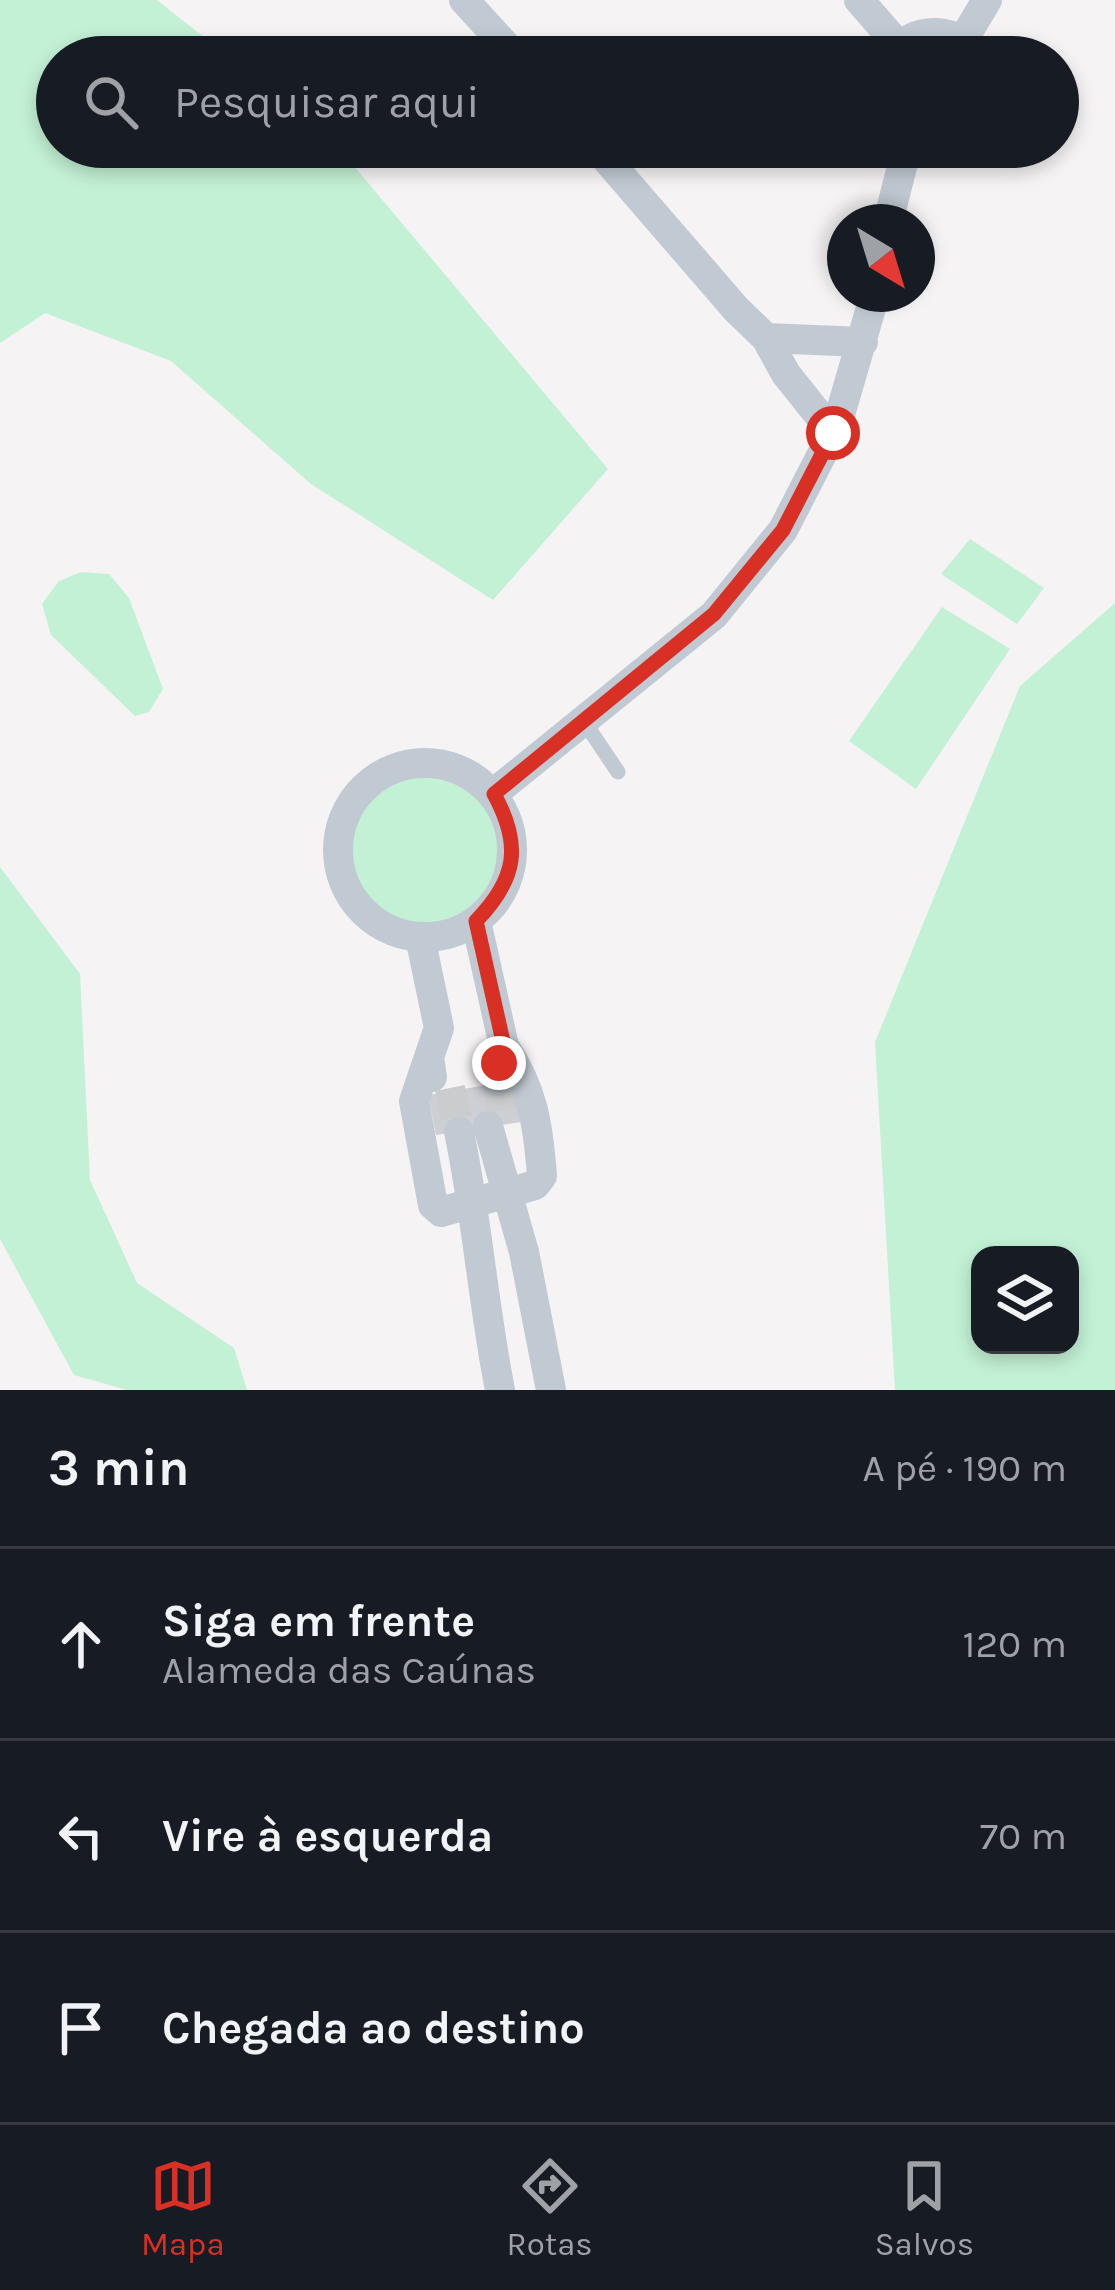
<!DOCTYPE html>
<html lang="pt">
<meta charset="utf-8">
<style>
body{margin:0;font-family:Karla,sans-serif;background:#242831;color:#f1f3f6}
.controls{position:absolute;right:36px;bottom:36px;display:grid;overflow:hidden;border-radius:24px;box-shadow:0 6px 18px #0003}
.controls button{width:108px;height:108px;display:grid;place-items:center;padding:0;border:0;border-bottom:3px solid #363941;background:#171b24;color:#f1f3f6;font:60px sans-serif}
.compass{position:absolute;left:827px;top:204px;width:108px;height:108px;border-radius:50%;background:#171b24;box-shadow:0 6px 18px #0003;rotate:142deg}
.stop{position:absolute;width:36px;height:36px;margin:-27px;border:9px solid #d93025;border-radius:50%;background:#fff}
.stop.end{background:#d93025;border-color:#fff;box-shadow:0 3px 12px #0008}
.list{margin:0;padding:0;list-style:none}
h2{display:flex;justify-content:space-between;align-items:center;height:156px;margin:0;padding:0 48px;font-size:51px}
h2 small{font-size:39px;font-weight:400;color:#9ea1a6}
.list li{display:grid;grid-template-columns:78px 1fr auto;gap:36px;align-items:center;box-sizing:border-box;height:192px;padding:0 48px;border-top:3px solid #363941}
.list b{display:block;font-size:45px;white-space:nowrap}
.list p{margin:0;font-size:39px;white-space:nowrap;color:#9ea1a6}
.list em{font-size:39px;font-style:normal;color:#9ea1a6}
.icon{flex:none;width:66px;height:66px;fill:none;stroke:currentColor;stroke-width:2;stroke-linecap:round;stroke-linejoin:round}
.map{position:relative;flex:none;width:1115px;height:1390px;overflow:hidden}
.search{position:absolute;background:#171b24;box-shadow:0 6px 18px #0003;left:36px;right:36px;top:36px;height:132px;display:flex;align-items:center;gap:30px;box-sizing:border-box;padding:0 42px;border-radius:66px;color:#9ea1a6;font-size:45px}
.sheet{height:732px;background:#171b24}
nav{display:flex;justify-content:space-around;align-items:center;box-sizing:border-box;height:168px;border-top:3px solid #363941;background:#171b24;font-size:33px;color:#9ea1a6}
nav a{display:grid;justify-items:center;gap:6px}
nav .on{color:#d93025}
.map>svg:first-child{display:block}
.green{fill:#c3f1d5;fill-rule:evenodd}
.building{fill:#cdcfd5}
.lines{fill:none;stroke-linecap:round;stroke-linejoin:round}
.minor-tunnel{stroke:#caccce;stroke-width:30;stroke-dasharray:30 15;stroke-linecap:butt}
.service{stroke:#c1cad2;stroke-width:15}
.minor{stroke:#c1cad2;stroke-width:30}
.route{stroke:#d93025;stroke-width:15}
</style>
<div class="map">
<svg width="1115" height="1390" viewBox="0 0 1115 1390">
<rect width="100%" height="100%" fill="#f5f3f3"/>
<!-- green -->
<path class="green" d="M0,0H157L229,57H57V147H338L608,469L493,600L311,484L171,361L45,313L0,343Z
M970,539L1044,588L1017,624L941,574Z
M81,572L109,574L129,598L163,689L149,712L135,716L51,635L42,604L59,581Z
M1115,603V1390H895L875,1042L1020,686ZM980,1255H1070V1345H980Z
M942,607L1010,649L916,789L849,741Z
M350 852a77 77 0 1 1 154 0a77 77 0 1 1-154 0Z
M0,867L80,974L90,1180L137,1283L234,1348L247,1390H127L74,1375L0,1239Z"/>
<!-- building -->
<path class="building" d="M516,1080L521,1122L436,1135L428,1095Z"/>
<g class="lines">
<!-- minor-tunnel -->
<path class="minor-tunnel" d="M497,1081L506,1124
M450,1088L459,1132"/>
<!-- service -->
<path class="service" d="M585,723L618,772"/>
<!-- minor -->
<path class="minor" d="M464,0L516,57
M859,0L899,46
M963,40L987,0
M891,57C914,22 958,28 982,57
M596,147L736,309L766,338L786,374L833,433
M888,222L907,147
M766,338L863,342
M338 850a87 87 0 1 1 174 0a87 87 0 1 1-174 0Z
M494,793L714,615L783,530L837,425L875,294
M476,921L504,1046L497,1081
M420,937L439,1028L429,1057L432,1077
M429,1057L414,1101L433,1205L441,1212L535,1185L542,1176C538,1123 533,1090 504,1046
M488,1126L524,1252L551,1390
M459,1132C477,1217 483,1304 500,1390"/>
</g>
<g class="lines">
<!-- route -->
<path class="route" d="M499,1063L504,1046L476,921C517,879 522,845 494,794L714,614L783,530L833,433"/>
</g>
</svg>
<div class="controls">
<button><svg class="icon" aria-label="layers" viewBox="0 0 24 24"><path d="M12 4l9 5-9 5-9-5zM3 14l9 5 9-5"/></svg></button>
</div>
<svg class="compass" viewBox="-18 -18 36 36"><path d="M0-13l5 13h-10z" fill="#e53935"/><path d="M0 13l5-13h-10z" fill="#9ea1a6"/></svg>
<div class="stop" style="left:833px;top:433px"></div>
<div class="stop end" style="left:499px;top:1063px"></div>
<div class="search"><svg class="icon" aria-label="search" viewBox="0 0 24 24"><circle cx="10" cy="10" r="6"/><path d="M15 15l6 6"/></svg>Pesquisar aqui</div>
</div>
<section class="sheet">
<h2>3 min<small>A pé · 190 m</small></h2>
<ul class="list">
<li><svg class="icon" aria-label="ahead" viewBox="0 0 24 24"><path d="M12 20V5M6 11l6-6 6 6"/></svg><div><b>Siga em frente</b><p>Alameda das Caúnas</p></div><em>120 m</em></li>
<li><svg class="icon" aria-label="left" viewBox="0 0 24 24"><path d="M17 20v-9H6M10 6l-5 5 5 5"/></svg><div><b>Vire à esquerda</b></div><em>70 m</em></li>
<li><svg class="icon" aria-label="arrive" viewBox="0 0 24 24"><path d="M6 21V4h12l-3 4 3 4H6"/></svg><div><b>Chegada ao destino</b></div></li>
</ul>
</section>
<nav>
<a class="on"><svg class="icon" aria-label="map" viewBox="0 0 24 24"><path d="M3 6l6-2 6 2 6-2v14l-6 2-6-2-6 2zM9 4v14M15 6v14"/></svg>Mapa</a>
<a><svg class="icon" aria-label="directions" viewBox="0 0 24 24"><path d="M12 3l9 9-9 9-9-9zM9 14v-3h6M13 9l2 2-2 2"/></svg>Rotas</a>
<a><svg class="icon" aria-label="saved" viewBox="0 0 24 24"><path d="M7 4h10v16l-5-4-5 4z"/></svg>Salvos</a>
</nav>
